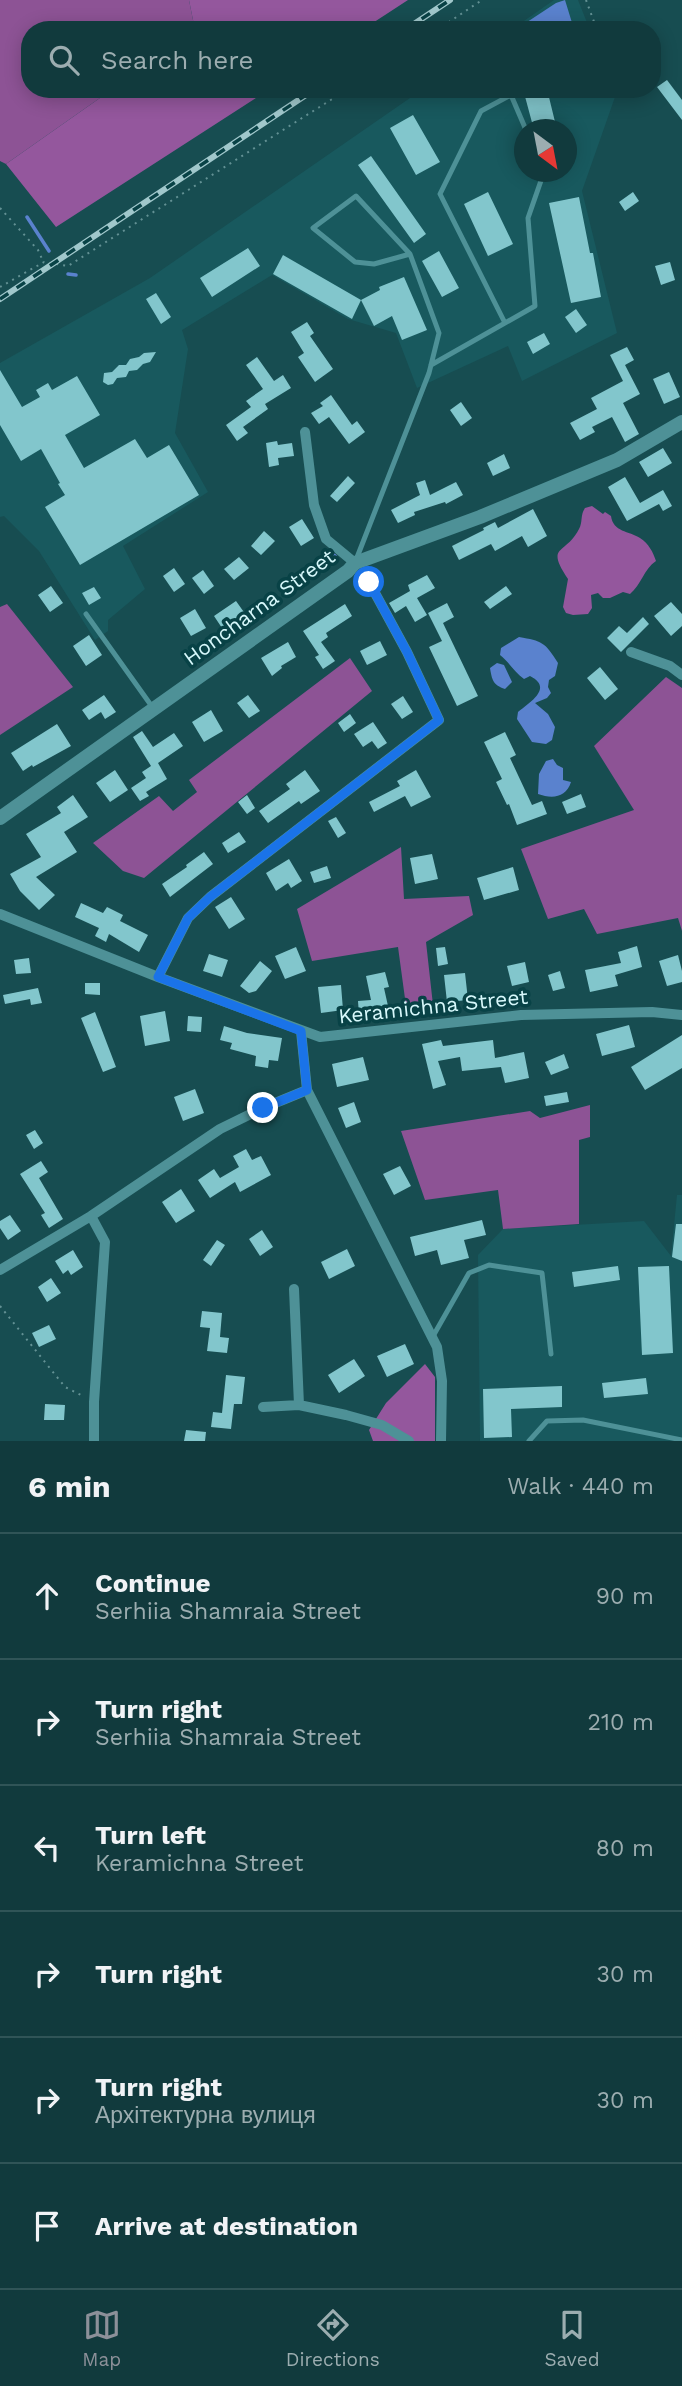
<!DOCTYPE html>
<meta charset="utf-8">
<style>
body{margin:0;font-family:"Work Sans",sans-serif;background:#1e4548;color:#f1f3f6}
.compass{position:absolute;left:514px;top:119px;width:63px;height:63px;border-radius:50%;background:#113a3d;box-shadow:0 4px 18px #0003;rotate:148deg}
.stop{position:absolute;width:21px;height:21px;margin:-16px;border:5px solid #1a73e8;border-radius:50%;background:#fff}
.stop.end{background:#1a73e8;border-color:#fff;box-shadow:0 2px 7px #0008}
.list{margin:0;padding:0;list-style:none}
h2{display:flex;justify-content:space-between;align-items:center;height:91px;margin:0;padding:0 28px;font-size:30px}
h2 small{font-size:23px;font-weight:400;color:#9cadb0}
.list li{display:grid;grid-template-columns:46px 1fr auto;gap:21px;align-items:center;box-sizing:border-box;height:126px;padding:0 28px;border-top:2px solid #305457}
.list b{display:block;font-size:26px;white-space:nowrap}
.list p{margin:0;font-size:23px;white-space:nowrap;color:#9cadb0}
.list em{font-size:23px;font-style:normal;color:#9cadb0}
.icon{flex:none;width:38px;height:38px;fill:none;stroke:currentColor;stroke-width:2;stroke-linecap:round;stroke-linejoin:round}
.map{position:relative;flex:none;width:682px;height:1441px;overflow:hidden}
.search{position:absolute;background:#113a3d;box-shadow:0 4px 18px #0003;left:21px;right:21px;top:21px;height:77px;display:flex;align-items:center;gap:18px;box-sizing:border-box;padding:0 24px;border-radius:28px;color:#9cadb0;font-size:26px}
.sheet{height:847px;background:#113a3d}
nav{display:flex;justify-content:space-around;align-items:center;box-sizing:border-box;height:98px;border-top:2px solid #305457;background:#113a3d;font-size:19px;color:#9cadb0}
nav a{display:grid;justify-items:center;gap:4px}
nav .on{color:#8c9099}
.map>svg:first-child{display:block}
.built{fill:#18595e;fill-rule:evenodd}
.green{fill:#8d5395}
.forest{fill:#94579d}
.water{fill:#5a82ce}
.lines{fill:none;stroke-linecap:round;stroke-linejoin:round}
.stream{stroke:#5a82ce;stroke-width:3.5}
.building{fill:#82c6cc}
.path{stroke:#639194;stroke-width:2;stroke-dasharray:2 5;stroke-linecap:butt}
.service{stroke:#4e9197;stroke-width:5}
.minor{stroke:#4e9197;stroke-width:10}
.tertiary{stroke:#4e9197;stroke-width:14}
.rail-casing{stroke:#a0c7cb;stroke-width:6}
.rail{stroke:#084246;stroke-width:3.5;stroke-dasharray:10;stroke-linecap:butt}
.route{stroke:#1a73e8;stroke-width:9}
.labels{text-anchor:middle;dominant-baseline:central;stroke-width:7;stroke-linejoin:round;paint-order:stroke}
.street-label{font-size:21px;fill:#d7f8fb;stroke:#084246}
</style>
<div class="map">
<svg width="682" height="1441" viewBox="0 0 682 1441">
<rect width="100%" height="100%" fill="#174d51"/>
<!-- built -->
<path class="built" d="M554,0H578L590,30H511Z
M423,89H612L615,97L582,191L617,333L522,381L508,346L417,388L396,333L348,319L272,275L182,330L188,349L175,433L208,492L123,546L145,589L108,620V631L95,640L39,551L4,516L0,517V363L150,278ZM524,130H566V172H524Z
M677,1195H682V1441H480L478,1255L503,1229L644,1221L671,1256Z"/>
<!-- green -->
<path class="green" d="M0,0H189L195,30H30V89H122L107,93L6,164L0,161Z
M7,604L73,687L0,735V607Z
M350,658L372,691L144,878L123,871L93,843L159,796L173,811L197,792L189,780Z
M666,677L682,688V931L678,918L597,934L584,909L548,919L521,849L634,810L594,746Z
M401,847L404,899L469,896L473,915L426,942L433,1005L406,1006L398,947L312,961L297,909Z
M590,1105V1137L579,1140V1224L503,1229L498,1190L425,1200L401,1131L530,1111L540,1118Z"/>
<!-- forest -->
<path class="forest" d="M189,0H408L362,30H195Z
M122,89H270L56,227L6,164L107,93Z
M592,506L603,514L605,512L611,516C613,532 629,531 640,538C649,544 653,552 656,561C644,569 641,585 630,594L623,592L610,598H603L598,593L591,595L592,608L588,614L573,615L566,613L563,607L568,579C545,544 565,556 579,529C583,522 580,515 585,508Z
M425,1364L435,1377V1441H373L369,1430L386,1403Z"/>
<!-- water -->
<path class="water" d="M565,0L573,26L571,30H515L556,3Z
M519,637C542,641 545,642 558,663L555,676L549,680L548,687L551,693L547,698L535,703L548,714L555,727L552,740L546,744L532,742L517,719L518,712C529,703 554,688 530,676L524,679C515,673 509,662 500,655L501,648Z
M497,663L504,665L512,682L505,689C493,685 492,680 490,668Z
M553,759L557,765L563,768V780L571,782C566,798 552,799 538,794L539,774L546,761Z"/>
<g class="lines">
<!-- stream -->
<path class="stream" d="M27,217L49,251
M68,274L76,275
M329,552L335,556"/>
</g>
<!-- building -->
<path class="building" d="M667,80L682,100V120L657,87Z
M523,89H547L557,130H534Z
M413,115L440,162L416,175L390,128Z
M371,156L426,234L414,243L358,165Z
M488,192L513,244L488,256L464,204Z
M633,192L639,201L625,211L619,202Z
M579,197L590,253H593L601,297L571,303L549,203Z
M248,248L260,266L212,297L200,278Z
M439,251L459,288L442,297L422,261Z
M283,255L361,300L352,319L273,274Z
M670,262L675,280L661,285L655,266Z
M404,277L427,330L402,340L392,316L374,326L361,300L380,290L379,287Z
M156,293L171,317L161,324L146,299Z
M576,309L587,325L576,333L565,317Z
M307,322L314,333L310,336L333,369L315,382L298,357L304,353L291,332Z
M544,333L550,344L533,354L527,342Z
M627,347L634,360L625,365L640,394L623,403L639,434L625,442L612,417L592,427L595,432L580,440L570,423L597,409L591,398L623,381L610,355Z
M156,352L150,362L143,364L137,370L129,371L126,377L117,378L113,384L108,385L103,382L104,373L112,372L119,365H126L130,359L139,357L144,353Z
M257,357L274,381L283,375L291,388L265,404L268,409L243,427L248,433L237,441L226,425L251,407L246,401L263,389L246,365Z
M0,370L22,407L40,397L36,390L48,383L52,390L77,376L100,415L65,435L84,468L135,439L147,458L169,445L199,495L80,565L45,507L65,495L58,484L60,483L41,449L21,461L0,425Z
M669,372L680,397L664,404L653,379Z
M331,395L352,425L357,421L365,432L349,444L329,417L319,424L311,413L323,406L320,403Z
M461,402L472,418L461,426L450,410Z
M277,441L278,445L292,443L294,456L278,458L279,465L269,467L266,443Z
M663,448L672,463L648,477L639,462Z
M504,454L510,468L493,476L487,463Z
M348,476L355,483L337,502L330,496Z
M625,477L640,503L663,490L672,506L663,511L659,504L627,521L608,487Z
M425,480L430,495L456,482L463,495L446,504L445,502L414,512L415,515L398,523L391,510L420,495L416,483Z
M533,509L547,536L528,547L522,536L495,551L491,544L459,560L452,546L484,530L483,528L495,522L498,528Z
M302,519L314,538L301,546L289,527Z
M264,531L275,541L261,555L251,546Z
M239,557L249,568L234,580L224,569Z
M174,568L185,584L174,592L163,576Z
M203,570L214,586L204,594L192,578Z
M427,575L435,588L417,598L427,615L415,622L406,606L395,613L389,603L410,591L408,585Z
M51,586L63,603L50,612L38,595Z
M506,586L512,594L490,609L484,602Z
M94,587L101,598L89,605L82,593Z
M236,601L246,615L224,631L214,616Z
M671,602L682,614V626L671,636L654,616Z
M447,603L454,617L443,623L478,696L457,706L429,647L442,641L428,613Z
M345,604L352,616L326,633L328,637L321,642L335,661L323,669L315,657L319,655L303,631Z
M195,609L206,628L191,636L180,618Z
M643,617L649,624L621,652L607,638L619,626L627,633Z
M89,635L102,655L86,666L73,646Z
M380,641L387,655L367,665L360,651Z
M288,642L296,657L281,666L282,668L272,676L261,658Z
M600,667L618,689L605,700L587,678Z
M104,695L116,712L105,719L101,712L89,720L82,710Z
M248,695L260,711L249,718L237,703Z
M403,696L413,712L402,719L391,704Z
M211,710L223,731L204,742L192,722Z
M350,714L356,723L344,732L338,723Z
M373,722L387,743L378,749L372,741L363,747L354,734Z
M57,724L71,746L33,767L32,765L23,771L11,753Z
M142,731L153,747L174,733L183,746L158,763L167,779L146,792L149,796L140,801L131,788L146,778L142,772L151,766L133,737Z
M505,732L516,755L510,758L532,805L542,801L547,814L517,825L509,804L507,805L496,782L502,779L484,742Z
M115,770L128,790L110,802L96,783Z
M305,770L320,791L301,804L299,801L268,823L259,811L290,789L286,784Z
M416,770L431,797L411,807L405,796L374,812L369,802L400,786L397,781Z
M581,794L586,807L567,814L562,802Z
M73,795L88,817L64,832L77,852L36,877L55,895L39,910L20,891L10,874L41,857L26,834L61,813L57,807Z
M247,795L255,808L247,814L238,802Z
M336,817L346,833L338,838L328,821Z
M239,832L246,842L228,853L222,843Z
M204,852L213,864L170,897L162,884L187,867L186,865Z
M432,854L438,879L415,884L410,858Z
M289,859L302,881L291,888L288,883L276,891L266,873Z
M327,866L331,878L314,883L310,872Z
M513,867L519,890L484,900L477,878Z
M231,897L245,919L229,929L215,907Z
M81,903L103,913L107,907L123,915L120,921L148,935L139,952L109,934L106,942L95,936L99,928L75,917Z
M637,946L642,967L615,975L618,986L590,992L585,970L621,963L618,952Z
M296,947L306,971L285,979L275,956Z
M445,947L448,964L438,966L436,948Z
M209,954L228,960L222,977L203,971Z
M678,955L682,971V982L667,986L659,961Z
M29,958L31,973L16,974L14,960Z
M260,961L272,971L256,991L249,993L240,986Z
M525,962L529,982L512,986L507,966Z
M560,971L565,988L553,991L548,975Z
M385,972L389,987L384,988L390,1015L380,1017V1014L359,1015L358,1001L371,1000L366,976Z
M465,973L468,1000L447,1002L444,975Z
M85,983H100V995L85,994Z
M341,985L343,1010L321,1013L318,987Z
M38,988L42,1003L31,1005L30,999L5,1004L3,995Z
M165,1011L170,1041L145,1046L140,1016Z
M95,1012L116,1067L103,1072L81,1018Z
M188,1016L202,1017L201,1032L187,1031Z
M629,1025L635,1047L602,1056L596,1034Z
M224,1026L247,1033L282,1038L278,1061L269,1060L268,1068L255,1066L256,1056L230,1049L232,1043L220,1040Z
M682,1035V1068L645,1090L631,1067Z
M441,1040L443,1046L493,1040L495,1058L524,1052L529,1078L505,1083L501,1067L462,1071L460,1057L438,1061L446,1085L433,1089L422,1044Z
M564,1054L569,1068L551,1075L545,1062Z
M363,1057L369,1080L337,1087L332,1064Z
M195,1089L204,1113L183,1121L174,1097Z
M567,1092L569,1102L546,1106L544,1096Z
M354,1102L361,1122L346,1128L338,1108Z
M35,1130L43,1143L34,1149L26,1135Z
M246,1149L252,1160L261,1156L271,1175L240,1192L235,1182L210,1198L198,1180L214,1169L220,1178L239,1167L233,1156Z
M41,1161L48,1172L39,1178L63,1219L49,1228L41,1215L45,1213L20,1174Z
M400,1166L411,1186L394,1195L383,1174Z
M181,1189L195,1211L176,1223L162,1202Z
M10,1215L21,1231L8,1240L0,1228V1221Z
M482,1220L486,1235L464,1240L469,1258L441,1265L437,1250L415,1256L410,1237Z
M676,1224H682V1261L672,1257Z
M262,1230L273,1247L260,1256L249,1239Z
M217,1240L225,1245L211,1266L203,1260Z
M347,1249L355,1266L329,1279L321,1262Z
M73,1250L83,1267L71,1275L68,1270L63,1274L55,1261Z
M618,1266L620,1280L574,1287L572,1272Z
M669,1266L673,1353L642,1355L638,1267Z
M51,1278L61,1293L47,1302L38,1287Z
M202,1311L222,1313L220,1337L229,1338L227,1353L207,1351L210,1328L200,1327Z
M49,1325L56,1339L39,1347L32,1333Z
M405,1344L414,1364L387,1377L377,1356Z
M354,1359L365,1376L339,1393L328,1375Z
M226,1375L245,1377L242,1404H234L231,1429L211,1427L213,1412L222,1413Z
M646,1378L648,1394L604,1398L602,1383Z
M562,1386V1407L511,1409L512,1437L484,1438L483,1389Z
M45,1404L65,1405L64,1420H44Z
M186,1430L206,1432L205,1441H184Z"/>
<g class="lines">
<!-- path -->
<path class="path" d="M586,0L597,30
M437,30L482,0
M0,208L38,250L43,261
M0,287L44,262L68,266L348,89
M0,1306L65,1387L83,1396"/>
<!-- service -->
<path class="service" d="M505,323L440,194L481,111L511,95L526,130
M431,365L535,306L528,218L544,172
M356,560L429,373L439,333L410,254L356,196L313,228L355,262L374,264L410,254
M86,614L153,708
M432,1338L469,1273L489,1265L542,1273L551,1354
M529,1441L547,1421L583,1420L682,1440"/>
<!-- minor -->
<path class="minor" d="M305,432L314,505L326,539L355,563
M631,652L670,666L682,675
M0,914L158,977L320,1037L521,1015L652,1012L682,1015
M158,977L188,918L210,897L439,720L407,652L369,582
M301,1031L307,1090L437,1347L442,1381L441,1441
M91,1216L105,1242L94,1402V1441
M0,1270L91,1216L220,1129L263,1108L307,1090
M294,1289L299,1405
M263,1407L299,1405L346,1415L382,1425L409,1441"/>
<!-- tertiary -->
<path class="tertiary" d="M0,818L348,571L355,563L480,517L617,460L682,422"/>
<defs>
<path id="rail" d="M405,30L450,0
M0,299L315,89"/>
</defs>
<!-- rail casing -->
<use href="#rail" class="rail-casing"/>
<!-- rail -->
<use href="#rail" class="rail"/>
</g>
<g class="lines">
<!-- route -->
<path class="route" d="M263,1108L307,1090L301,1031L158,977L188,918L210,897L439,720L407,652L369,582"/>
</g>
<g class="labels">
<!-- street labels -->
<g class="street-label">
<text transform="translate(259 607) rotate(-36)">Honcharna Street</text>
<text transform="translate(433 1006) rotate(-6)">Keramichna Street</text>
</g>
</g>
</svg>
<svg class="compass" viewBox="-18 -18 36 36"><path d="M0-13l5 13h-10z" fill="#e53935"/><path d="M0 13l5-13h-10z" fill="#9cadb0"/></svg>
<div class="stop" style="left:369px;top:582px"></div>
<div class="stop end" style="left:263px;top:1108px"></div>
<div class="search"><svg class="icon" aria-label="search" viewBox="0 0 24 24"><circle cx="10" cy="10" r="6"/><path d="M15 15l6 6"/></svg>Search here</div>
</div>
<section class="sheet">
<h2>6 min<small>Walk · 440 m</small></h2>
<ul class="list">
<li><svg class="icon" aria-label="ahead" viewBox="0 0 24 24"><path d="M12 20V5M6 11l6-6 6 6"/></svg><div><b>Continue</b><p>Serhiia Shamraia Street</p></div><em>90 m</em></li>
<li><svg class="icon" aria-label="right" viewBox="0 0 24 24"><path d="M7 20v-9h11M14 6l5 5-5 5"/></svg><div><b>Turn right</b><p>Serhiia Shamraia Street</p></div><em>210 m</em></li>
<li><svg class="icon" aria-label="left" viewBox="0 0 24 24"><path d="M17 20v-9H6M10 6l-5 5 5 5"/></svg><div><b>Turn left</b><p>Keramichna Street</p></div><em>80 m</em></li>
<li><svg class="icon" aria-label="right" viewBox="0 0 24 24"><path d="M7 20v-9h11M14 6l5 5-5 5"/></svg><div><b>Turn right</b></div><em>30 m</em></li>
<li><svg class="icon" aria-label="right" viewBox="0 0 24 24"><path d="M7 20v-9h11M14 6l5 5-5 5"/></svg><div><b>Turn right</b><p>Архітектурна вулиця</p></div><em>30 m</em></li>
<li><svg class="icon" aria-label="arrive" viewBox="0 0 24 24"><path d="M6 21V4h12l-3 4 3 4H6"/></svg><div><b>Arrive at destination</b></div></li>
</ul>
</section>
<nav>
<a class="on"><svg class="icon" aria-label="map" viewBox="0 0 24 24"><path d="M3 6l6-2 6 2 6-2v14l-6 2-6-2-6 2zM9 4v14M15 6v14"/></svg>Map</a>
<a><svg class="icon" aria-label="directions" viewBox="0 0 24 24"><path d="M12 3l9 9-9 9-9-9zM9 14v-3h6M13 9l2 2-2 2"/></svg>Directions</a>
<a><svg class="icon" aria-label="saved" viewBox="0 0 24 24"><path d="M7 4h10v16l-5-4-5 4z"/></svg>Saved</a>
</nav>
